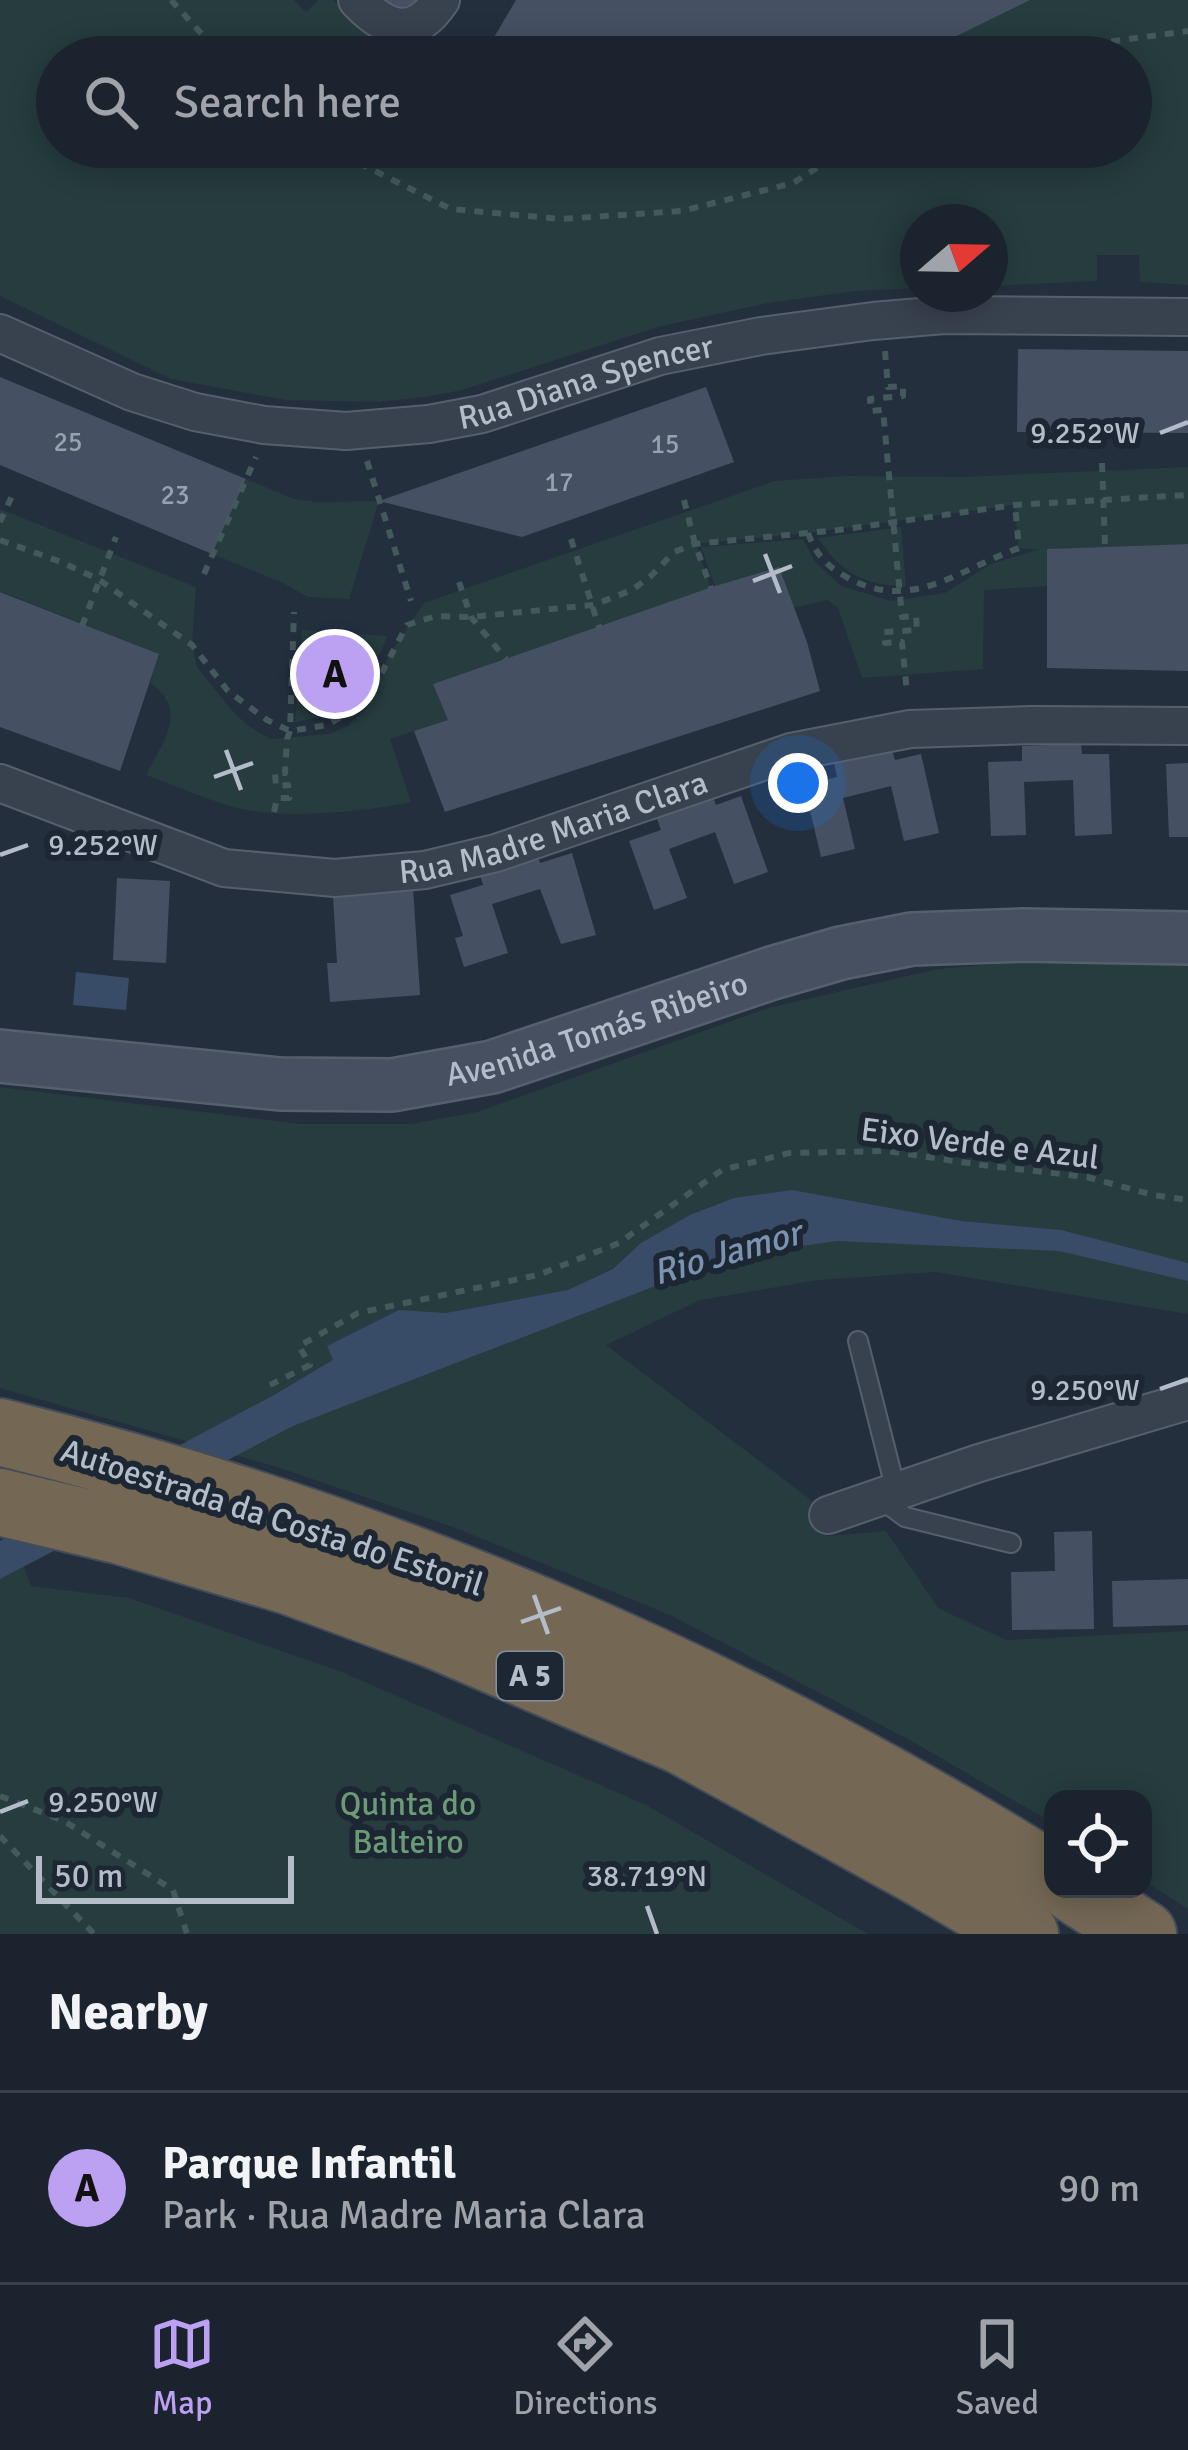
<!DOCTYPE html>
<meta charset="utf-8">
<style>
body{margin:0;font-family:Signika,sans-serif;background:#282f3a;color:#f1f3f6}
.controls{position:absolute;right:36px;bottom:36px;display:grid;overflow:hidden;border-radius:24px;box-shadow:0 6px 30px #0003}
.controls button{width:108px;height:108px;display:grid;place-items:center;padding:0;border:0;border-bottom:3px solid #39404a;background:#1b232e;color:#f1f3f6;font:60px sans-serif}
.compass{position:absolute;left:900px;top:204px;width:108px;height:108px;border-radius:50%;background:#1b232e;box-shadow:0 6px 30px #0003;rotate:70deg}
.scale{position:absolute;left:36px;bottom:30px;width:258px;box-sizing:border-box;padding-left:12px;border:6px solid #b4bcc9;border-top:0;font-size:33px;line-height:42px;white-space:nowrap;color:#b4bcc9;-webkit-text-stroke:9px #1d2633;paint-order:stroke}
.you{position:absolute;left:798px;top:783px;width:42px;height:42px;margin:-30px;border:9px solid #fff;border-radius:50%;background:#1a73e8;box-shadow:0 0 0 18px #1a73e833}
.badge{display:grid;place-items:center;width:78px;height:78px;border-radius:50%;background:#bca0f2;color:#111;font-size:39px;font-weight:700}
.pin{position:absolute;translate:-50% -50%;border:6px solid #fff;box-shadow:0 3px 12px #0006}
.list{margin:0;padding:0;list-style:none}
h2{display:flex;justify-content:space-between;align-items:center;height:156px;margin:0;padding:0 48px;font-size:51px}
h2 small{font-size:39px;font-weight:400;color:#a0a4aa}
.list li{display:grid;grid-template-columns:78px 1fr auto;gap:36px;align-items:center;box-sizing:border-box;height:192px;padding:0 48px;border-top:3px solid #39404a}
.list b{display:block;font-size:45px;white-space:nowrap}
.list p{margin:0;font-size:39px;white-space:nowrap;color:#a0a4aa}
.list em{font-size:39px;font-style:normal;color:#a0a4aa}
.icon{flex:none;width:66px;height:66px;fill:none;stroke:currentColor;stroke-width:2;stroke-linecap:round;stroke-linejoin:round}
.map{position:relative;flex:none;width:1188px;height:1934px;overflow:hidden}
.search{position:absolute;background:#1b232e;box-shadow:0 6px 30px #0003;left:36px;right:36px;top:36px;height:132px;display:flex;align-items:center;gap:30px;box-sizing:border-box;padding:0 42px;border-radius:66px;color:#a0a4aa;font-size:45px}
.sheet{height:348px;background:#1b232e}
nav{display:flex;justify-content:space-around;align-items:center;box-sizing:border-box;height:168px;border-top:3px solid #39404a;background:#1b232e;font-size:33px;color:#a0a4aa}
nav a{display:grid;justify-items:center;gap:6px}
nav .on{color:#bca0f2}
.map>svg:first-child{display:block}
.green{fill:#263c3f}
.water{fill:#394c67}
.building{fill:#455162}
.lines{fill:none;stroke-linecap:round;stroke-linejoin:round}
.lane-casing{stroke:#565f6c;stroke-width:22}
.street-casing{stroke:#565f6c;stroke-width:40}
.secondary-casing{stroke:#565f6c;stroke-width:56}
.highway-casing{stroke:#434c59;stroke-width:70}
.path{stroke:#44595c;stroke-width:6;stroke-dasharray:9 9;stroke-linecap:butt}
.lane{stroke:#38414e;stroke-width:18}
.street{stroke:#38414e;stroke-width:36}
.secondary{stroke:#465061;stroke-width:51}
.highway{stroke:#746855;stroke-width:66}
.ticks{fill:none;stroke:#b4bcc9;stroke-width:4.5}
.labels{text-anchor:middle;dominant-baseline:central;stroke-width:12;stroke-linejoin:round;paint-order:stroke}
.number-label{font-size:27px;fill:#98a1af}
.shield{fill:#1d2633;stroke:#878f9c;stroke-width:3}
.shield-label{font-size:30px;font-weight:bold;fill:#b4bcc9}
.street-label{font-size:33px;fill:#b4bcc9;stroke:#1d2633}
.park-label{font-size:33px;fill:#6b9a76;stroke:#1d2633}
.water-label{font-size:36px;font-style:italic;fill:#7c92b1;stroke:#1d2633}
.ticks-label{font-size:30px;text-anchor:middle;fill:#b4bcc9;stroke:#1d2633;stroke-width:12;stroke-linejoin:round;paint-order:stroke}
</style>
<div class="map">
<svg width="1188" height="1934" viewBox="0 0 1188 1934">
<rect width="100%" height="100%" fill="#242f3e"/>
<!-- green -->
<path class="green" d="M0,0H294L306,12L318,0H333L381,44L484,54L652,57H57V147H1131V57H914L1030,0H1188V285L1140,282L1139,255H1097V281L990,286V222H918V288L855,291L768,303L658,327L462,390L425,397L377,402L286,400L171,379L0,296Z
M1188,467V544L1048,549L1047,586L984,590L983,669L862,678L838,608L827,600L793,608L778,567L715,586L701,547L803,539L815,562L841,586L891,601L945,593L991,564L1038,550L1019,548L1014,505L808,533L696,544L711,588L433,684L448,720L390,739L411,802C366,812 278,820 234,807C204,799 175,785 146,775C162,743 190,709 150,683L159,654L0,591V509L196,587L192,645L197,667L228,706L246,724L270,739L329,734L348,726L369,704L388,657L424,603L775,481L847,476L960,477Z
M246,479L294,499L317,502L379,501L349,599L308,597L281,582L212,554Z
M901,527L906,587C863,584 842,574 818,538Z
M302,630L387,636C365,691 357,712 295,722Z
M1044,960L1188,966V1314L936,1272L818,1280L700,1300L606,1345L811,1500L827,1536L886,1531L938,1608L1006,1640L1188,1631V1909L1143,1880V1799H1053V1823L906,1738L670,1615L453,1527L277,1467L0,1388V1087L300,1124H411L477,1112L768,1008L938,969Z
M0,1546L18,1550L31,1586L129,1598L342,1672L646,1805L868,1934H0Z"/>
<!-- water -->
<path class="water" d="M76,972L129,978L126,1010L73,1005Z
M792,1190L961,1221L1061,1230L1188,1263V1281L1059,1251L837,1241L787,1248L681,1276L293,1426L0,1579V1541L274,1395L333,1360L327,1346L399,1310L446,1313L568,1290L613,1269L641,1243L690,1215L734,1198Z"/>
<!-- building -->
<path class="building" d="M380,0H421V1L400,8Z
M516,0H1030L914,57L484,54Z
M1018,349L1188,351V433L1017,432Z
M0,377L246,479L212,554L0,465Z
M706,387L734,462L522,537L379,501Z
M1188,544V671L1047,668V549Z
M779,567L807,642L820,691L445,812L414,731L448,720L433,684L715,586Z
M0,592L159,654L120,771L0,727Z
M1081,744L1082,754H1109L1112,834L1075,836L1073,780L1024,782L1026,835L991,836L988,762L1022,761V746Z
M892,750L895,760L921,754L939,833L904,841L891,786L843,798L855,849L821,857L804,785L837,777L834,763Z
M1188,763V837H1169L1166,764Z
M712,795L716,805L741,796L768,872L734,884L715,832L669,849L687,898L654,910L629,841L661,830L656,816Z
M537,853L540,863L572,853L596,935L561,944L540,889L492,904L508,953L464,967L455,938L463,936L450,895L483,885L479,871Z
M117,878L170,881L166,963L113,960Z
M413,888L420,995L330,1002L327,963H337L333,896Z
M1092,1531L1094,1629L1012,1630L1011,1572L1055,1571L1054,1532Z
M1188,1579V1625L1113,1627L1112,1581Z"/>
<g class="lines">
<defs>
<path id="lane" d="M858,1341L896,1491
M881,1499L905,1517L1011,1543"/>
<g id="street">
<path d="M357,0C385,30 414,41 441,0"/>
<path id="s1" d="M0,333L132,392L195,412L264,425L346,431L429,424L482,414L660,356L761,336L873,321L944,315L1188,317"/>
<path id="s2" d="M0,783L224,868L335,878L425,870L496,853L791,752L910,729L1032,725L1188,726"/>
<path d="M828,1515L979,1463L1188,1401"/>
</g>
<g id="secondary">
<path id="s3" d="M0,1056L280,1084L392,1085L492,1067L772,973L841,953L912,939L1022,935L1188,938"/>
</g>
<path id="highway" d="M0,1432C372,1523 729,1674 1053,1877
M0,1502L121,1531L289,1581L435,1635L682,1741L920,1872L1025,1934
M1073,1889L1143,1934"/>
</defs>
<!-- lane casing -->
<use href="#lane" class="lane-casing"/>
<!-- street casing -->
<use href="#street" class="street-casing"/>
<!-- secondary casing -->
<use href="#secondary" class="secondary-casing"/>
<!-- highway casing -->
<use href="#highway" class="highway-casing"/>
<!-- path -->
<path class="path" d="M171,0L199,31L228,57
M1041,57L1100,43L1188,31
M327,147L451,209L561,219L682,211L793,183L850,147
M885,351L888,387L903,386V396L870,399L871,411L883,410L902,617L916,616L917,630L884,632L885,643L902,642L907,693
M367,461L411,601
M1102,463L1105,546
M684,500L695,544L711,588
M0,522L12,496
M808,533C815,552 825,565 843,575C909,615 957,570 1019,548L1015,505
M571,539L599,627
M0,540L61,562L98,579L192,645L228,691L267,720L290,731L327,725L352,711L369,697L407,625L436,616L471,617L593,605L632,590L651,576L674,552L695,544L838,530L1015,505L1188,495
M204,574L256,457
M459,582L471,617L506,659
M82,626L116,537
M274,812L277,798H289L288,785L276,786L275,773H285L287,739L290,731L294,612
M270,1385L310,1365L299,1346L358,1313L538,1275L619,1243L722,1170L789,1153L887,1151L982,1165L1087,1177L1153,1195L1188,1200
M0,1796L64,1821L173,1890L187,1934
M0,1836L94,1934"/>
<!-- lane -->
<use href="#lane" class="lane"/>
<!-- street -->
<use href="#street" class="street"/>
<!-- secondary -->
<use href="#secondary" class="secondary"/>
<!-- highway -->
<use href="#highway" class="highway"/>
</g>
<!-- ticks -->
<path class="ticks" d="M1160,433L1188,422M765,554L780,593M753,581L792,566M226,750L241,790M214,777L253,763M0,855L28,845M1160,1389L1188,1379M534,1595L548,1634M521,1622L561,1608M0,1812L28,1801M647,1906L657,1934"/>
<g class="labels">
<!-- number labels -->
<g class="number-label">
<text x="68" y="442">25</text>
<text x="665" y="444">15</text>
<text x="559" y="482">17</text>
<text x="175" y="495">23</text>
</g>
<!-- shield labels -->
<rect class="shield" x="497" y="1652" width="66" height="48" rx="9"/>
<g class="shield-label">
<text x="530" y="1676">A 5</text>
</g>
<!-- street labels -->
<g class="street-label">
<text stroke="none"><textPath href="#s1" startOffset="609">Rua Diana Spencer</textPath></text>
<text stroke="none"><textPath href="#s2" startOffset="576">Rua Madre Maria Clara</textPath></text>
<text stroke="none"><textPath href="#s3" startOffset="606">Avenida Tomás Ribeiro</textPath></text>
<text transform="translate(980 1144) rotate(7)">Eixo Verde e Azul</text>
<text transform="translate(272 1518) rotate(18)">Autoestrada da Costa do Estoril</text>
</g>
<!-- park labels -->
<g class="park-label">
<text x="408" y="1804">Quinta do<tspan x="408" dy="38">Balteiro</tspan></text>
</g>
<!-- water labels -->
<g class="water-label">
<text transform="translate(727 1253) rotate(-16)">Rio Jamor</text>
</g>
</g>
<g class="ticks-label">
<text x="1085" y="443">9.252°W</text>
<text x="103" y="855">9.252°W</text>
<text x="1085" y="1400">9.250°W</text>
<text x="103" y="1812">9.250°W</text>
<text x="647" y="1886">38.719°N</text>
</g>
</svg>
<div class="controls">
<button><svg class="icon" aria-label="locate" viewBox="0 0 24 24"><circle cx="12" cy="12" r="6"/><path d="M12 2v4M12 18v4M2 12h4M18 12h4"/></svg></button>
</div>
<svg class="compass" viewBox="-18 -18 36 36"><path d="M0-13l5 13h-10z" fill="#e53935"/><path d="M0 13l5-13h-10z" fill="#a0a4aa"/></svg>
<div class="scale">50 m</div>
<div class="you"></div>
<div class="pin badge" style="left:335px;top:674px">A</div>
<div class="search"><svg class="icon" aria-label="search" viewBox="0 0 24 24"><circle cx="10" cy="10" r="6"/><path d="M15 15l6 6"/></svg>Search here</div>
</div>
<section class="sheet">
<h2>Nearby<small></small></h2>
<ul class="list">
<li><span class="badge">A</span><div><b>Parque Infantil</b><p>Park · Rua Madre Maria Clara</p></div><em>90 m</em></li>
</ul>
</section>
<nav>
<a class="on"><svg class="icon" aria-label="map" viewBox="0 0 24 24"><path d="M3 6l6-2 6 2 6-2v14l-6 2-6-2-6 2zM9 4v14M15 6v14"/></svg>Map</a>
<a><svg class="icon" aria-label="directions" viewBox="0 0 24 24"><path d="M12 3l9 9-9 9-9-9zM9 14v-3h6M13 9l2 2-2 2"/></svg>Directions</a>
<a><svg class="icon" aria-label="saved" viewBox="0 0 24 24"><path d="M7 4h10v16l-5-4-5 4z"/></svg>Saved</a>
</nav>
